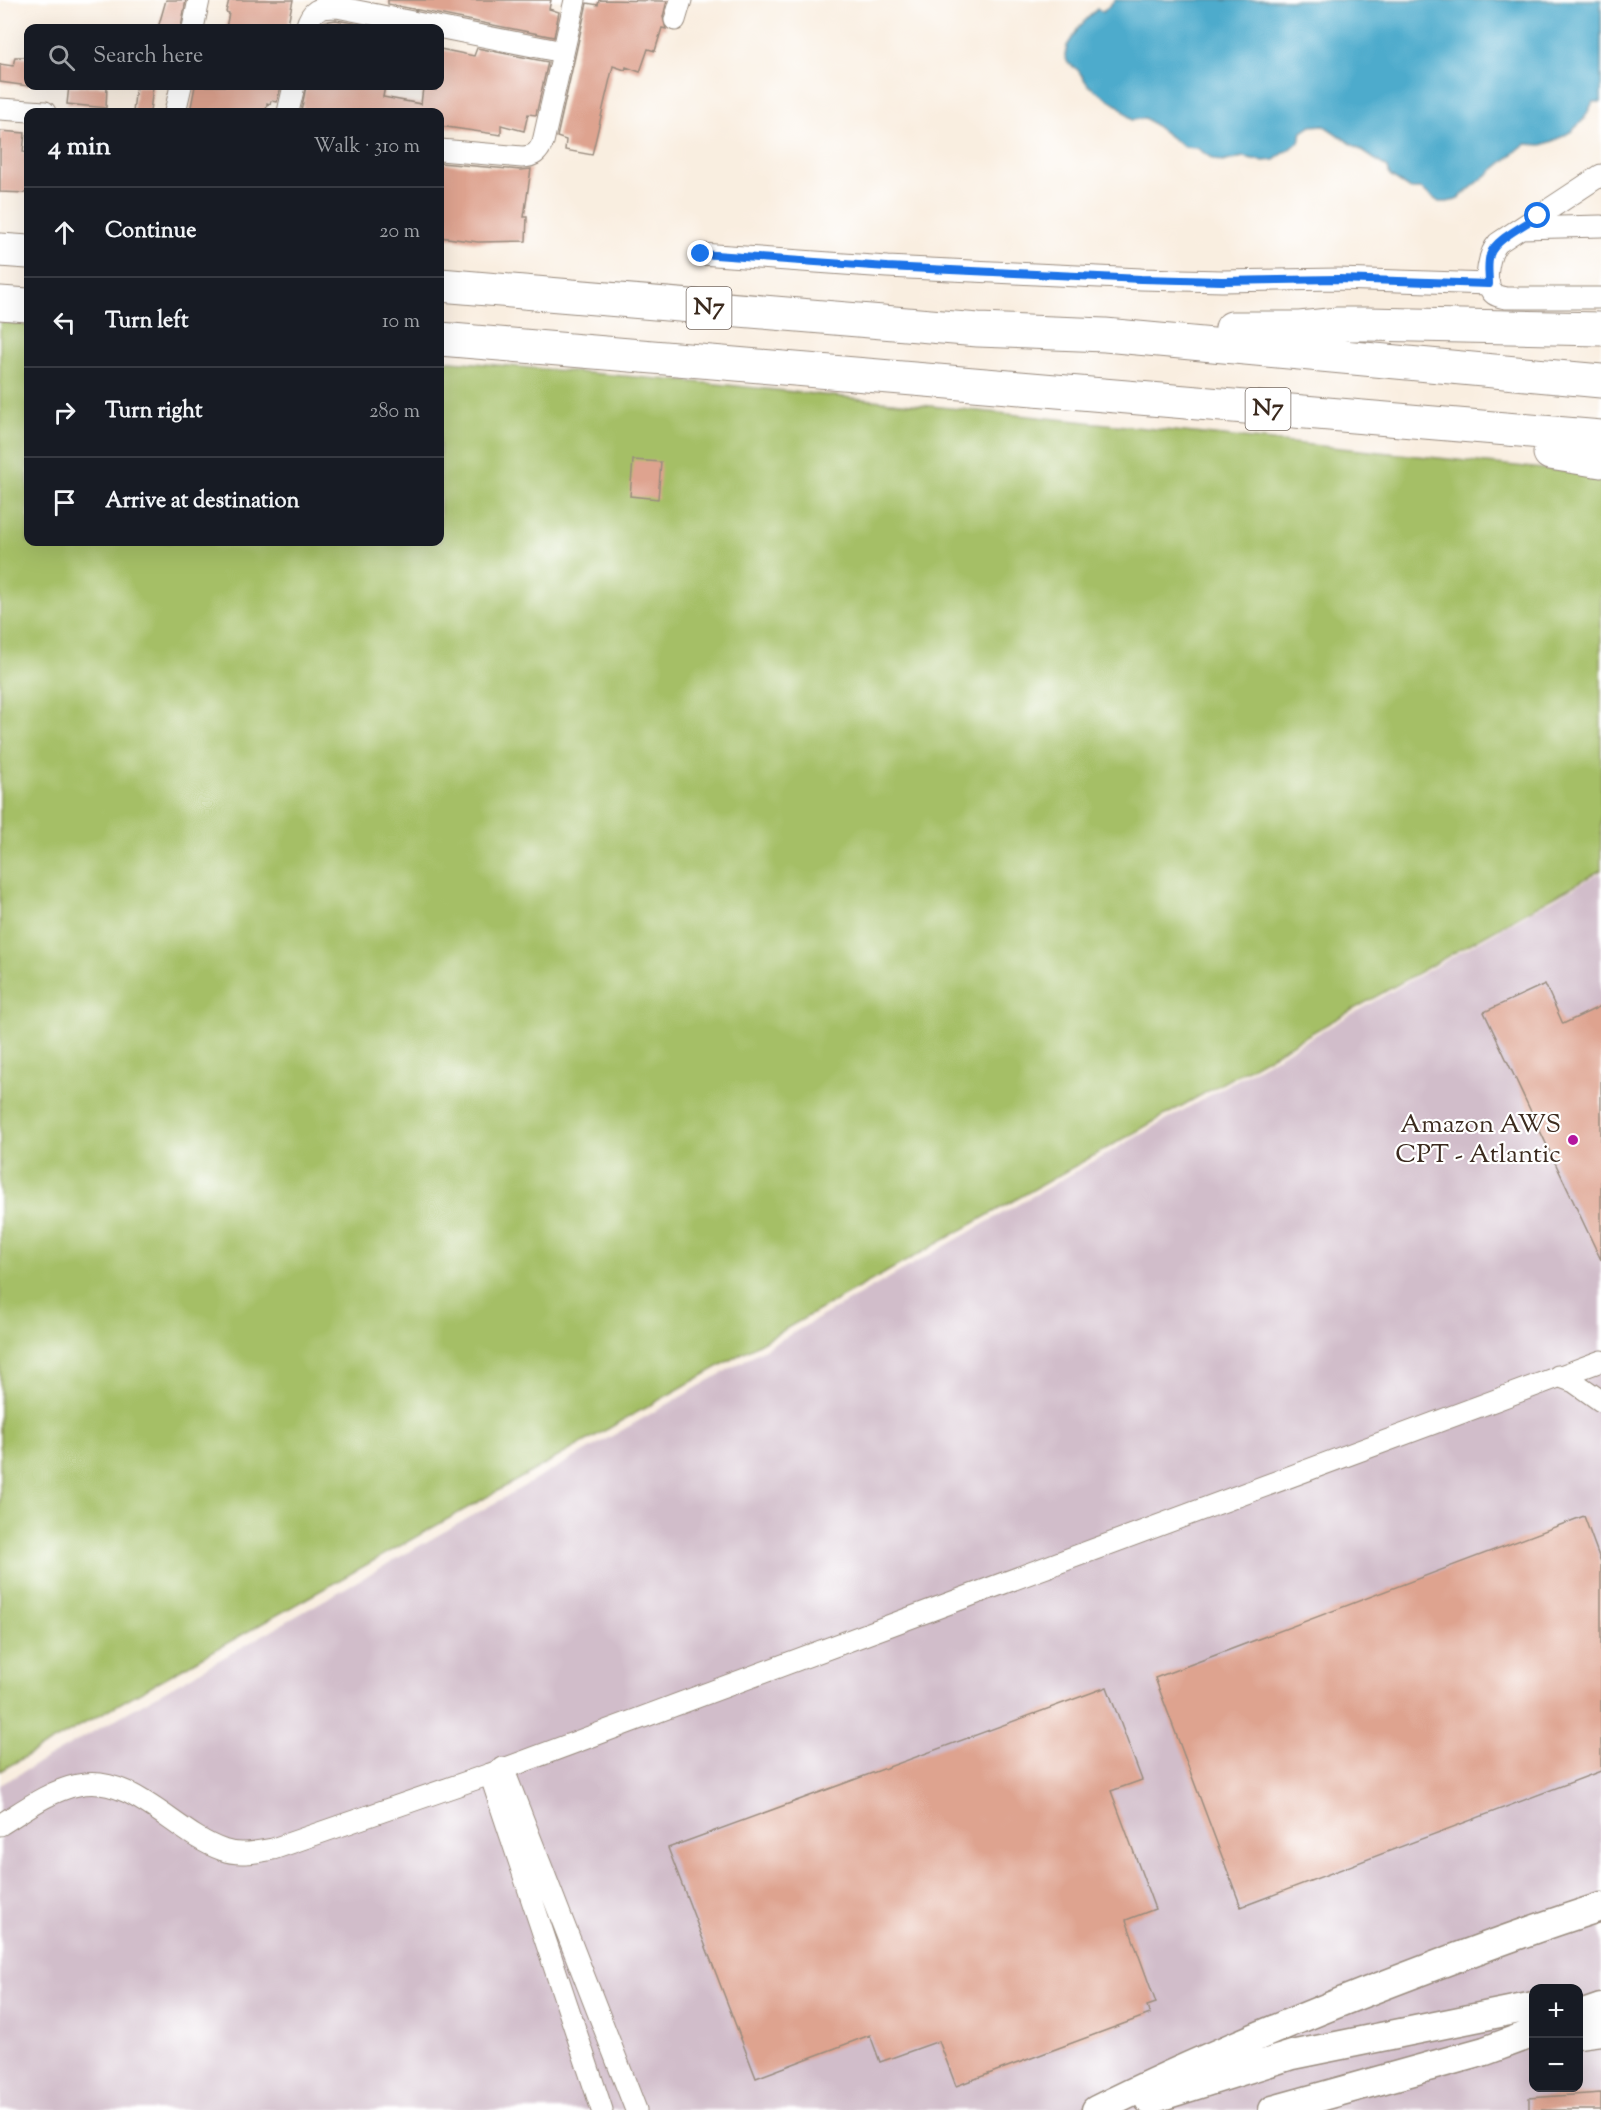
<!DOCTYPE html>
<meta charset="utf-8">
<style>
body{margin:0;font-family:"Sorts Mill Goudy",serif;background:#20242c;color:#f1f3f6}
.controls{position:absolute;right:18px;bottom:18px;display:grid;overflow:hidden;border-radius:12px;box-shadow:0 6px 24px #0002}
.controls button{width:54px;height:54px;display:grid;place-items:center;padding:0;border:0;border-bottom:2px solid #363941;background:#171b24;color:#f1f3f6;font:30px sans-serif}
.stop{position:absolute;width:18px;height:18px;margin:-14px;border:4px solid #1a73e8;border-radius:50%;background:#fff}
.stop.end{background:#1a73e8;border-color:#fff;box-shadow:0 2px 6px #0008}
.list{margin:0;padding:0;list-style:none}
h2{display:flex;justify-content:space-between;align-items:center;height:78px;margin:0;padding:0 24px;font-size:26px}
h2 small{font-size:20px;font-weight:400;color:#9ea1a6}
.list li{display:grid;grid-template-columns:39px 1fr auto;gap:18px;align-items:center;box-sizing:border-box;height:90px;padding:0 24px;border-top:2px solid #363941}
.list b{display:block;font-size:22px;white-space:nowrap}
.list em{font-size:20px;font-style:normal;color:#9ea1a6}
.icon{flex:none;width:33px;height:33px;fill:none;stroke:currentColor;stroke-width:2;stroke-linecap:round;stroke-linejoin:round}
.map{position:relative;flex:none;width:1601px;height:2110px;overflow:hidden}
.search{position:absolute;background:#171b24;box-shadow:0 6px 24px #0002;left:24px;top:24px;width:420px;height:66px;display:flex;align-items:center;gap:15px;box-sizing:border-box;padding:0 21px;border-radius:12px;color:#9ea1a6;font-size:22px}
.panel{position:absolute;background:#171b24;box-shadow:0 6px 24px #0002;left:24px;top:108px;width:420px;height:438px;border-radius:12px}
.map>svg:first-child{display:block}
.industrial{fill:#d1bdca;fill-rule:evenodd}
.green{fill:#a5bf66;stroke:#707442;stroke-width:1.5}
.water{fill:#4dabcc;stroke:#446a75;stroke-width:1.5}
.building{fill:#dea38f}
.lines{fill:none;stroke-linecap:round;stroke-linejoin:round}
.minor-casing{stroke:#9a8c7f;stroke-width:23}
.secondary-casing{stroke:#9a8c7f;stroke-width:31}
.motorway-casing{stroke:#9a8c7f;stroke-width:35}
.minor{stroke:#fff;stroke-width:21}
.secondary{stroke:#fff;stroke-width:28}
.motorway{stroke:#fff;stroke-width:33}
.route{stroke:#1a73e8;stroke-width:8}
.poi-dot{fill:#b5179e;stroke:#fff;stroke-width:2}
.labels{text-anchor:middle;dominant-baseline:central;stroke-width:4.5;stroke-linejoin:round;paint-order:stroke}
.shield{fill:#fff;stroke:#766a62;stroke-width:1.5}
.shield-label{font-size:24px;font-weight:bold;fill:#3b2a1e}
.poi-label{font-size:26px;fill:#3b2a1e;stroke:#fff;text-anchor:end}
</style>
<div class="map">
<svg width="1601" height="2110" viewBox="0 0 1601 2110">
<rect width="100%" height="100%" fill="#fff"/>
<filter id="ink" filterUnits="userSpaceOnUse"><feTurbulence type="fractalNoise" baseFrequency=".0167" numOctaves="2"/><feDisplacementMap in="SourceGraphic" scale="12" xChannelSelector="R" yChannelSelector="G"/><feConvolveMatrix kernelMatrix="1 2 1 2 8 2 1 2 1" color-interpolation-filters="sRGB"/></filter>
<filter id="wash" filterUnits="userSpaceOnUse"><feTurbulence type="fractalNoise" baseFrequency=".008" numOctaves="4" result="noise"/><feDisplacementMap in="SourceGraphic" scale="24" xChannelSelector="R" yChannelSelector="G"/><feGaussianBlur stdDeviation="1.35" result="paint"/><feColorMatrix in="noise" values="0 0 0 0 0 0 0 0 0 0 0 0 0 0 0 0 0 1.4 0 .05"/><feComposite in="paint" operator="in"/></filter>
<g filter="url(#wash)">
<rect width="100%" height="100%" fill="#f9eee0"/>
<!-- industrial -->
<path class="industrial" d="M1601,872V2110H0V1785ZM1534,1988H1578V2088H1534Z"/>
<!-- green -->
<path class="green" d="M0,322L28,325V542H440V360L717,384L1564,471L1601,478V870L0,1771Z"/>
<!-- water -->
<path class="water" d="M1115,0H1601V102H1593L1584,119L1572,131L1556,140L1542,145L1525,144L1456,200L1447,202H1439L1421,189H1410L1390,176L1388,168L1323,125L1311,126L1302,132L1299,142L1274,160L1263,161L1243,157L1222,162L1213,159L1197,148L1184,147L1145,118L1132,120L1120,107L1088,85L1078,70L1068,63L1065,56L1067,46L1079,27L1097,9L1103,12Z"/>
<g id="blocks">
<!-- building -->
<path class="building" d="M166,0H186L181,28H158Z
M229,0H293L287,28H226L229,13L226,12Z
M388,0H551L549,9L559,12L554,37L388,4Z
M599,0L667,1L663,17L666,29L662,28L655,51L648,49L640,72L626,67L625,70L613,66L592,155L565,150L566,140L557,137L587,3L598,5Z
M336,20L380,28H319L323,22Z
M477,48L548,62L536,115L528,114L524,131L501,125V135L440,126V112H301L306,86H385L383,97L421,104L423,88L436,90L437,86H440V49L474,56Z
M15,57H28V86L0,82V64L13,66Z
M69,86H107L106,108L67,104Z
M136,86H153L150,112H133Z
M195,86H281L277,102L271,101L270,104L267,103L266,112H190Z
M0,131L25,133L23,152L28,153V193L0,192Z
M440,163L521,170L531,169L524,217H527L526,241L478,242L440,237Z
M633,460L661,462L658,499L630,496Z
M1545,984L1563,1024L1601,1006V1260L1484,1012Z
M1584,1516L1601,1562V1771L1241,1907L1155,1678Z
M1107,1687L1142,1780L1111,1791L1155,1909L1126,1920L1156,2003L1147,2006L1150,2014L956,2086L939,2041L880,2062L870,2035L756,2078L668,1848Z
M1601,2093V2110H1529V2098Z"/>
</g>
</g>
<g filter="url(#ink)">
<use href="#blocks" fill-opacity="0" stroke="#9a8c7f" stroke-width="1.5"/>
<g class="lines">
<defs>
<path id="minor" d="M675,20L681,0
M193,28L199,0
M306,28C311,10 318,7 337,7L563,52
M0,109L45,112
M175,112L181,86
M288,112L294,86
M440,150L522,157C533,157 538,153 543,142L575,0
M1601,175L1498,243C1489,253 1483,280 1492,292C1495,296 1501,297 1506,298H1601
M1521,228L1601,226
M701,254L887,267L1141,279L1222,281L1338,279L1489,284
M1558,1376L1574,1382L1601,1401
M503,1768L636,2110
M490,1774L602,2110
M0,1825C24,1810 49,1791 78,1785C132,1773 175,1834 223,1850C239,1856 256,1852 273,1849L490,1774L1601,1361"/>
<path id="secondary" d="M1578,2016L1601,2008
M1578,2034L1601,2031
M1149,2100L1292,2055L1534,2006
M1096,2110C1184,2066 1275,2028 1366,1992C1444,1962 1522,1932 1601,1907
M1273,2110L1485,2051L1534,2033"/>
<path id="motorway" d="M0,250L28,252
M440,285L978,330L1105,335L1601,381
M0,303L28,305
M1232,328H1300L1338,324H1368L1601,329
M440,339L1601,437
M1550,453L1601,461"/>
</defs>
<!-- minor casing -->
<use href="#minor" class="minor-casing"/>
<!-- secondary casing -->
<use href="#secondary" class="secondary-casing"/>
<!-- motorway casing -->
<use href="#motorway" class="motorway-casing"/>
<!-- minor -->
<use href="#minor" class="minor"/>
<!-- secondary -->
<use href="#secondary" class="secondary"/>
<!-- motorway -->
<use href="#motorway" class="motorway"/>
</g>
</g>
<g class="lines" filter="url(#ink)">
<!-- route -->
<path class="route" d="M701,254L887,267L1141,279L1222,281L1338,279L1489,284C1489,275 1487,264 1490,255C1494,240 1525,225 1538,216"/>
</g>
<!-- markers -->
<circle class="poi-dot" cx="1573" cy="1140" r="6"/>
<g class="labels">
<!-- shield labels -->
<g class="shield">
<rect x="686.5" y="287" width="45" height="42" rx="4.5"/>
<rect x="1245.5" y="388" width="45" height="42" rx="4.5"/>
</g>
<g class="shield-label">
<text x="709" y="308">N7</text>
<text x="1268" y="409">N7</text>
</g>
<!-- poi labels -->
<g class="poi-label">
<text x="1561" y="1125">Amazon AWS<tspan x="1561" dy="30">CPT - Atlantic</tspan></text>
</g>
</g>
</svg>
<div class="controls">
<button>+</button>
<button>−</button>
</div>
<div class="stop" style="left:1538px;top:216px"></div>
<div class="stop end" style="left:701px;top:254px"></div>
<div class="search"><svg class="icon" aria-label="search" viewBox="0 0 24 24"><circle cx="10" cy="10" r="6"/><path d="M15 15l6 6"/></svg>Search here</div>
<section class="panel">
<h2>4 min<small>Walk · 310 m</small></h2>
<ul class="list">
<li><svg class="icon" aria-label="ahead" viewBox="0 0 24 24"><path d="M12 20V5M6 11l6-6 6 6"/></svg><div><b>Continue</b></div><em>20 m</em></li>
<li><svg class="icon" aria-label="left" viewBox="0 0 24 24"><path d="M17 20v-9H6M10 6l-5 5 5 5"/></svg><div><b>Turn left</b></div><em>10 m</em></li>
<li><svg class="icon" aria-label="right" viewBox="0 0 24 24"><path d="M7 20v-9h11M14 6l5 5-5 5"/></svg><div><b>Turn right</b></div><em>280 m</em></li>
<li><svg class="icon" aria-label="arrive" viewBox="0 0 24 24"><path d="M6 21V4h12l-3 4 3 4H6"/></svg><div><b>Arrive at destination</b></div></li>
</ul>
</section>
</div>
